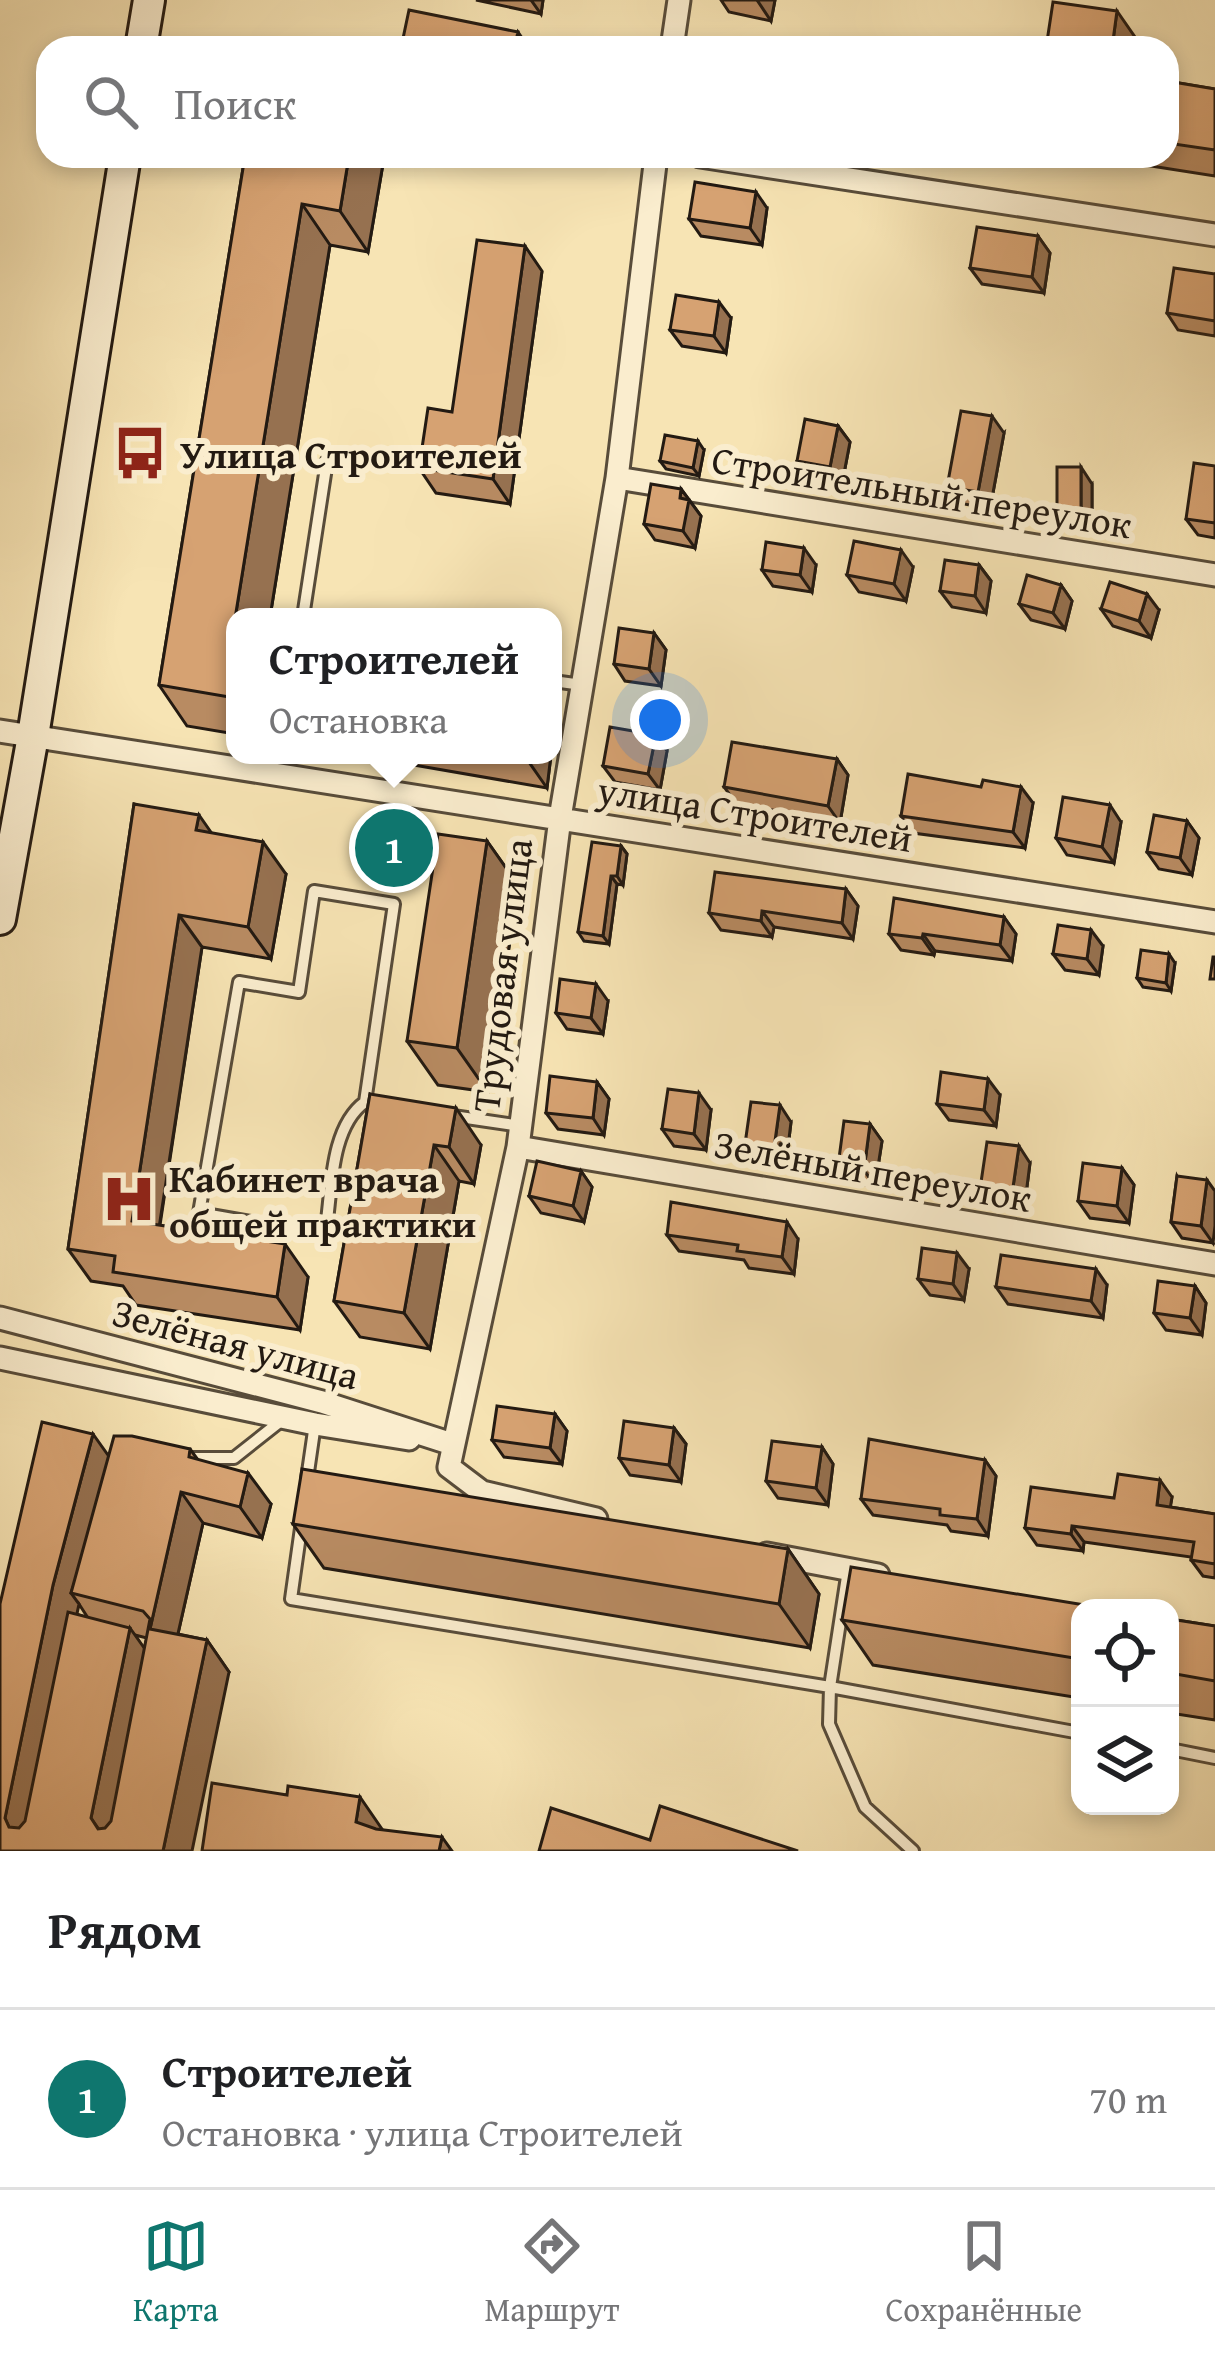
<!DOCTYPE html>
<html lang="ru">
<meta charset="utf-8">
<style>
body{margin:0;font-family:"Gentium Book Plus",serif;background:#f6f6f6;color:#202124}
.controls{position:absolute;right:36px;bottom:36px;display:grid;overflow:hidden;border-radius:24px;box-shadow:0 6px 18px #0003}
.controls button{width:108px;height:108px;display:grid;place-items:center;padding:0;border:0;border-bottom:3px solid #e0e0e0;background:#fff;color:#202124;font:60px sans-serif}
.you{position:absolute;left:660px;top:720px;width:42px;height:42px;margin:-30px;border:9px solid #fff;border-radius:50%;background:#1a73e8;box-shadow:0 0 0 18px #1a73e833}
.badge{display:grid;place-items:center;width:78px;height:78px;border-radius:50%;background:#0f766e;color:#fff;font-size:39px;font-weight:700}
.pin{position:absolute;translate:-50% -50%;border:6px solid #fff;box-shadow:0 3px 12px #0006}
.popup{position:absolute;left:226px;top:608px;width:336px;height:156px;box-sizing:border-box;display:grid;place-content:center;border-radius:24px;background:#fff;filter:drop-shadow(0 3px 9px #0005);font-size:39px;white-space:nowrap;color:#757577}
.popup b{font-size:45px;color:#202124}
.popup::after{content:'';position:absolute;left:50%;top:100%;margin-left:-24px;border:24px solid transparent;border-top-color:#fff}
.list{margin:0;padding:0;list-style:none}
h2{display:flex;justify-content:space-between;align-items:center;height:156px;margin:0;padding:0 48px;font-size:51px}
h2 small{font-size:39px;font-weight:400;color:#757577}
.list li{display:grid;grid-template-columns:78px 1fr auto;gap:36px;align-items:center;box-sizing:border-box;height:180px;padding:0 48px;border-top:3px solid #e0e0e0}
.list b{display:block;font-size:45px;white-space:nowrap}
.list p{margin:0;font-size:39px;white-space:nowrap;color:#757577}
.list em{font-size:39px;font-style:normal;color:#757577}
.icon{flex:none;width:66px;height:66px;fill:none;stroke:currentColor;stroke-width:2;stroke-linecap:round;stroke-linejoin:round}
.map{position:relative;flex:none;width:1215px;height:1851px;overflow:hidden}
.search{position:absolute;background:#fff;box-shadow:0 6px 18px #0003;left:36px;right:36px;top:36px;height:132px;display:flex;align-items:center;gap:30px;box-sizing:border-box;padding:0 42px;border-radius:36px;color:#757577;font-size:45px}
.sheet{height:336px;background:#fff}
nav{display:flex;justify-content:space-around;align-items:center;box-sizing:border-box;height:168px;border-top:3px solid #e0e0e0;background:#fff;font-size:33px;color:#757577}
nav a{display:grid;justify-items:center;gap:6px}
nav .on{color:#0f766e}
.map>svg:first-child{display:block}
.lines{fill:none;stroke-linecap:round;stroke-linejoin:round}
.lane-casing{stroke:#584c3a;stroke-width:16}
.street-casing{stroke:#584c3a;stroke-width:27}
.secondary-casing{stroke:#231a12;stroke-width:36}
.lane{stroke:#faedce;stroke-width:10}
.street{stroke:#faedce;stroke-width:21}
.secondary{stroke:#faedce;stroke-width:30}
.wall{fill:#b88b62;stroke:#231a12;stroke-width:3;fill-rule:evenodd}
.shaded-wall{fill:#967150;stroke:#231a12;stroke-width:3}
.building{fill:#d6a272;stroke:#231a12;stroke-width:3}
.labels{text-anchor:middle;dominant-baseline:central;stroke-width:12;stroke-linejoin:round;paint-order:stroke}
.poi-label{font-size:39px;font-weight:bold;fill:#231a12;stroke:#faedce;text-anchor:start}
.street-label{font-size:39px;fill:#231a12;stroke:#faedce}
</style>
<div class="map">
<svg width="1215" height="1851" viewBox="0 0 1215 1851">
<rect width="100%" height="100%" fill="#f7e4b4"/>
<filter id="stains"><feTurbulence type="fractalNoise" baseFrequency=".00167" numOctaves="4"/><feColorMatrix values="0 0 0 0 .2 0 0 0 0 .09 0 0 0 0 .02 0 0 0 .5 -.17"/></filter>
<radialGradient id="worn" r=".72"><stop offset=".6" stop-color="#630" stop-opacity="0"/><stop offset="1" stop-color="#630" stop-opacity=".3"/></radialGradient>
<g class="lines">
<defs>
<path id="lane" d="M303,617L327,461
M553,681L582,685
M365,1102L394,904L314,891L299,992L239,982L199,1213L325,1235C332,1194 329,1128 365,1102L381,1105
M453,1116L521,1126
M182,1458H234L282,1420
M307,1479L315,1424
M302,1521L291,1599L830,1687L1080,1733
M848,1570L830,1687L829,1724L865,1807L913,1851
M1170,1749L1215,1758"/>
<path id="street" d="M672,48L679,0
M700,156L1215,235
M617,478L1215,575
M0,731L1215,922
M518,1147L1215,1264
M0,1318L322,1402L452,1444
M0,1358L315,1424L409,1439
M596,1519L482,1492L449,1467L518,1147L560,818L617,478L656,156
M767,1554L878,1575"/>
<path id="secondary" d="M141,48L149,0
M0,919L33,736L125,156"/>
</defs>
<!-- lane casing -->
<use href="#lane" class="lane-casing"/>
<!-- street casing -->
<use href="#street" class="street-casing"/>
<!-- secondary casing -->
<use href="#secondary" class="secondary-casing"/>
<!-- lane -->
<use href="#lane" class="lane"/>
<!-- street -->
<use href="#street" class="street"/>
<!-- secondary -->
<use href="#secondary" class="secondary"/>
</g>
<!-- wall -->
<path class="wall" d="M476,0H543L541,14Z
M721,0H775L771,21L729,12Z
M1167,81L1215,89V176L1119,161L1118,165L1057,156H1167Z
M245,156L384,158L368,252L330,245L270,617H235V734L187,726L159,685Z
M935,156H985L984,164Z
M767,208L762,245L701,236L689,219Z
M1038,236L1050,253L1044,293L982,284L970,268Z
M542,271L510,504L436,493L419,468L452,412Z
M1215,274V336L1178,330L1167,313Z
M731,318L726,353L682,346L670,330Z
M838,426L850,442L842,484L809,477L797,461Z
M1004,433L990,509L959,503L947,487Z
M704,450L699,476L666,469L660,461Z
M1215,466V538L1198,535L1186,519Z
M1092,484V530H1068L1057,513Z
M681,489L701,516L695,548L655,540L644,524Z
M816,565L812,592L773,586L762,570Z
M979,565L991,581L986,613L952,607L940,591Z
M913,567L906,601L859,592L847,575Z
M1061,585L1072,601L1065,629L1031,620L1019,604Z
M1101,609L1159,610L1151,638L1113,626Z
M654,633L666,650L661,686L625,681L614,664Z
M667,751L660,790L615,782L603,766Z
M356,755H551L547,788Z
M837,759L848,775L840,823L736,803L724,787Z
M1033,803L1025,848L913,833L901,816Z
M134,804L211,833L286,874L271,959L202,947L160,1225L308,1277L300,1330L136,1305L123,1286L91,1281L68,1249Z
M1187,821L1199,838L1192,875L1159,869L1147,852Z
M1121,822L1114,863L1067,855L1056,838Z
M487,841L518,885L488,1092L438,1085L407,1041Z
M621,846L627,854L623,885L617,884L609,944L584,941L578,932Z
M846,889L858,906L853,939L774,927L772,937L721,930L709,913Z
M1004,917L1016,934L1012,961L935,951L934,955L901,950L889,934Z
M1103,946L1099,975L1065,970L1053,954Z
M1175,963L1171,991L1143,987L1137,978Z
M608,1001L603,1034L567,1029L556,1013Z
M597,1082L609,1099L604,1135L558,1129L546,1113Z
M370,1094L481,1145L474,1184L459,1181L430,1349L360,1337L334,1301Z
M1000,1095L996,1126L949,1120L937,1104Z
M711,1110L706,1150L674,1146L662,1129Z
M791,1122L786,1164L757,1160L745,1144Z
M870,1124L882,1141L875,1186L850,1183L838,1166Z
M1030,1163L1024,1210L992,1206L980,1189Z
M1122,1168L1134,1185L1129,1223L1090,1218L1078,1201Z
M581,1171L592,1187L584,1222L541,1213L529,1196Z
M1177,1176L1213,1243L1182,1238L1171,1222Z
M667,1235L798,1239L794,1274L749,1268L744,1260L679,1251Z
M969,1269L964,1300L930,1295L918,1279Z
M1107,1285L1103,1318L1008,1304L996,1287Z
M1195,1286L1206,1303L1202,1335L1166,1330L1154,1313Z
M555,1414L567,1431L562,1464L504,1457L492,1440Z
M674,1428L686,1444L681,1482L630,1475L619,1458Z
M822,1447L833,1464L828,1505L778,1498L766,1481Z
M190,1449L198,1460L271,1504L262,1538L203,1523L178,1634L207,1640L229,1672L0,1851L109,1456ZM79,1604L88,1618L76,1614ZM135,1635L147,1638L144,1649Z
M985,1460L996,1476L988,1536L951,1531L947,1525L873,1515L861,1499Z
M1172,1497L1170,1507L1215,1514V1578L1203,1576L1191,1560V1557L1084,1542L1083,1551L1037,1545L1025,1528L1114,1498Z
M293,1524L788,1549L819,1594L810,1648L324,1568Z
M1080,1608V1698L873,1665L842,1620Z
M1170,1619L1215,1626V1720L1170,1713Z"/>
<!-- shaded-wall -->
<path class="shaded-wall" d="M531,0H543L541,14Z
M757,0H775L771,21Z
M1117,11L1137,40L1136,48H1112Z
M518,32L529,48H514Z
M349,156L384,158L368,252L340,211Z
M756,192L767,208L762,245L750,228Z
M302,204L330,245L270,617H235V634L233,631Z
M1038,236L1050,253L1044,293L1032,277Z
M525,246L542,271L510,504L493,479Z
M719,302L731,318L726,353L714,336Z
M992,416L1004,433L990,509L978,492Z
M838,426L850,442L842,484L830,467Z
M698,441L704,450L699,476L693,468Z
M1081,467L1092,484V530L1081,513Z
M681,489L701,516L695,548L683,531L680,498Z
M804,548L816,565L812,592L800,575Z
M901,550L913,567L906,601L894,584Z
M979,565L991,581L986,613L975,596Z
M1061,585L1072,601L1065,629L1053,613Z
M1147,594L1159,610L1151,638L1139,621Z
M654,633L666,650L661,686L649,669Z
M656,735L667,751L660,790L648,774Z
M524,755H551L547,788Z
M837,759L848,775L840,823L828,806Z
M1021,787L1033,803L1025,848L1013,832Z
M1110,805L1121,822L1114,863L1102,847Z
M199,815L222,848L196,830Z
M1187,821L1199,838L1192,875L1180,858Z
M487,841L518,885L488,1092L457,1048Z
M263,842L286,874L271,959L248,927Z
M621,846L627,854L623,885L617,876Z
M611,876L617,884L609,944L603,936Z
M846,889L858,906L853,939L842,923Z
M762,911L774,927L772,937L761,921Z
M179,915L202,947L155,1254L132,1221Z
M1004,917L1016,934L1012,961L1000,945Z
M1091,930L1103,946L1099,975L1087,959Z
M923,934L935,951L934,955L922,938Z
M1169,954L1175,963L1171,991L1166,983Z
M596,984L608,1001L603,1034L591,1018Z
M988,1079L1000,1095L996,1126L984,1110Z
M597,1082L609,1099L604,1135L593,1118Z
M699,1093L711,1110L706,1150L694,1134Z
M780,1105L791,1122L786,1164L774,1148Z
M456,1108L481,1145L474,1184L449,1147Z
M870,1124L882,1141L875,1186L864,1170Z
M434,1145L459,1181L430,1349L404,1313Z
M1019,1146L1030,1163L1024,1210L1012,1194Z
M1122,1168L1134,1185L1129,1223L1117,1206Z
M581,1171L592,1187L584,1222L573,1206Z
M1207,1180L1215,1191V1226L1213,1243L1201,1226Z
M787,1222L798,1239L794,1274L782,1257Z
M285,1244L308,1277L300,1330L277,1297Z
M957,1253L969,1269L964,1300L953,1284Z
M1096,1269L1107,1285L1103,1318L1091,1301Z
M1195,1286L1206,1303L1202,1335L1190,1318Z
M555,1414L567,1431L562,1464L550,1448Z
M674,1428L686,1444L681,1482L669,1465Z
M93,1434L115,1465L71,1593L79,1604L27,1849L9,1827L5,1818L53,1585Z
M822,1447L833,1464L828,1505L816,1488Z
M985,1460L996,1476L988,1536L977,1519Z
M248,1473L271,1504L262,1538L240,1507Z
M1160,1480L1172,1497L1168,1522L1157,1505Z
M181,1492L203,1523L172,1660L150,1629Z
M1072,1526L1084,1542L1083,1551L1071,1534Z
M788,1549L819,1594L810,1648L779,1604Z
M130,1628L152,1659L114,1851L91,1818Z
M207,1640L229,1672L192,1851H163Z
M360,1797L382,1829L379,1851L356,1822Z
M442,1837L452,1851H439Z"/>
<!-- building -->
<path class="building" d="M1053,2L1117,11L1112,48H1046Z
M409,10L518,32L514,48H401Z
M1167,81L1215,89V150L1167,143Z
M245,156H349L340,211L302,204L233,631H235V698L159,685Z
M695,182L756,192L750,228L689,219Z
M977,227L1038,236L1032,277L970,268Z
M477,240L525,246L493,479L419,468L428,408L452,412Z
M1174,268L1215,274V321L1167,313Z
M676,295L719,302L714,336L670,330Z
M961,411L992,416L978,492L947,487Z
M805,419L838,426L830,467L797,461Z
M665,435L698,441L693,468L660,461Z
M1194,463L1215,466V523L1186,519Z
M1057,467H1081V513H1057Z
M651,484L681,489L680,498L689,500L683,531L644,524Z
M854,541L901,550L894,584L847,575Z
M766,542L804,548L800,575L762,570Z
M945,560L979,565L975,596L940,591Z
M1027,575L1061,585L1053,613L1019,604Z
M1110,582L1147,594L1139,621L1101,609Z
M619,628L654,633L649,669L614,664Z
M610,727L656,735L648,774L603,766Z
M732,742L837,759L828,806L724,787Z
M908,774L981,787L983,780L1021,787L1013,832L901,816Z
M1063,797L1110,805L1102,847L1056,838Z
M134,804L199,815L196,830L263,842L248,927L179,915L132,1221L285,1244L277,1297L113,1272L115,1256L68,1249Z
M1154,815L1187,821L1180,858L1147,852Z
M438,834L487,841L457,1048L407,1041Z
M592,842L621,846L617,876H611L603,936L578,932Z
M715,872L846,889L842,923L762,911L761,921L709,913Z
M894,898L1004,917L1000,945L923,934L922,938L889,934Z
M1058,925L1091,930L1087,959L1053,954Z
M1141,950L1169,954L1166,983L1137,978Z
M1213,957H1215V979H1210Z
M560,979L596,984L591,1018L556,1013Z
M941,1072L988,1079L984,1110L937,1104Z
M550,1076L597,1082L593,1118L546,1113Z
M668,1089L699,1093L694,1134L662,1129Z
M370,1094L456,1108L449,1147L434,1145L404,1313L334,1301Z
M751,1102L780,1105L774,1148L745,1144Z
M844,1121L870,1124L864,1170L838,1166Z
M987,1142L1019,1146L1012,1194L980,1189Z
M537,1161L581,1171L573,1206L529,1196Z
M1083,1163L1122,1168L1117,1206L1078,1201Z
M1177,1176L1207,1180L1201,1226L1171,1222Z
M671,1202L787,1222L782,1257L737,1251L738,1245L667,1235Z
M922,1248L957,1253L953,1284L918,1279Z
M1001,1255L1096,1269L1091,1301L996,1287Z
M1158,1281L1195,1286L1190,1318L1154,1313Z
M497,1406L555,1414L550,1448L492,1440Z
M624,1421L674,1428L669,1465L619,1458Z
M42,1422L93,1434L53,1585L5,1818L9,1827L19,1828L25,1821L68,1612L130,1628L91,1818L98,1829L105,1828L111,1821L150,1619L143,1611L71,1593L114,1436H132L190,1449L189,1457L248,1473L240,1507L181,1492L150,1629L207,1640L163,1851H0V1604Z
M869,1439L985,1460L977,1519L940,1515V1509L861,1499Z
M772,1441L822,1447L816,1488L766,1481Z
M302,1469L788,1549L779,1604L293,1524Z
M1118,1474L1160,1480L1157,1505L1215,1514V1564L1191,1560L1194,1542L1072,1526L1071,1534L1025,1528L1031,1487L1114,1498Z
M851,1567L1103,1608H1080V1659L842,1620Z
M1170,1619L1215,1626V1681L1170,1673Z
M212,1783L287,1795L288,1786L360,1797L356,1822L376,1829L442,1837L439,1851H202Z
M660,1806L798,1851H539L551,1808L650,1840Z"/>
<!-- icons -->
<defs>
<symbol id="bus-bare" viewBox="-9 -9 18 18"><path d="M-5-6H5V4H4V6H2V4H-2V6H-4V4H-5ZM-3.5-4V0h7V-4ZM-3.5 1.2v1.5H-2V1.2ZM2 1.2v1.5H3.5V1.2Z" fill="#8f2418" stroke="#faedce" stroke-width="2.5" paint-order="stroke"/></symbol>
<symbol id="hospital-bare" viewBox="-9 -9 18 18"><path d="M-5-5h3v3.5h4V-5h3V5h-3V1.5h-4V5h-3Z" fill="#8f2418" stroke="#faedce" stroke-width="2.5" paint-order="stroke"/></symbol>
</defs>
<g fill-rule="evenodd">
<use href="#bus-bare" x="102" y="415" width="76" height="76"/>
<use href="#hospital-bare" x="91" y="1161" width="76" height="76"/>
</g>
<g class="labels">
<!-- poi labels -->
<g class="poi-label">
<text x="180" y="453">Улица Строителей</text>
<text x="169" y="1177">Кабинет врача<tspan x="169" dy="45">общей практики</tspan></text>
</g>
<!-- street labels -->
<g class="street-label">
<text transform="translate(922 491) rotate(9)">Строительный переулок</text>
<text transform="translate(755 813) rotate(9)">улица Строителей</text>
<text transform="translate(501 975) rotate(-83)">Трудовая улица</text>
<text transform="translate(873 1170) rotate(10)">Зелёный переулок</text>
<text transform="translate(236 1343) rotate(15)">Зелёная улица</text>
</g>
</g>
<rect width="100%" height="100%" filter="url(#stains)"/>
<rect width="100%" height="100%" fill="url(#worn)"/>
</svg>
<div class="controls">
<button><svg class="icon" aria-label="locate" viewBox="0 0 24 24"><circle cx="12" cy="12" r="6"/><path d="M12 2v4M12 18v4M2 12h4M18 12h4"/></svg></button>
<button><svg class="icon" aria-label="layers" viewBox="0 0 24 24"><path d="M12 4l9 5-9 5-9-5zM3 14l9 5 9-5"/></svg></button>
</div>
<div class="you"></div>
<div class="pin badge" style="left:394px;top:848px">1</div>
<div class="popup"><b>Строителей</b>Остановка</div>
<div class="search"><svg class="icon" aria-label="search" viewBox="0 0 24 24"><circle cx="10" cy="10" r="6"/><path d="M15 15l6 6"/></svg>Поиск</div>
</div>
<section class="sheet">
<h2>Рядом<small></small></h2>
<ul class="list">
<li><span class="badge">1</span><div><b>Строителей</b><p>Остановка · улица Строителей</p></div><em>70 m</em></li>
</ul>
</section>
<nav>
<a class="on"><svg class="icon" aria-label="map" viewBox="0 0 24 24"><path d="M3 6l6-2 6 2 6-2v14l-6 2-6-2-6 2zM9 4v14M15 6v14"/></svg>Карта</a>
<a><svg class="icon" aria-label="directions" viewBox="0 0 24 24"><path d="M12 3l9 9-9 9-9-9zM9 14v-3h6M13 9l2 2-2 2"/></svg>Маршрут</a>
<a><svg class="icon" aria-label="saved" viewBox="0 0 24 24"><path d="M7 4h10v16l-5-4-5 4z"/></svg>Сохранённые</a>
</nav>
